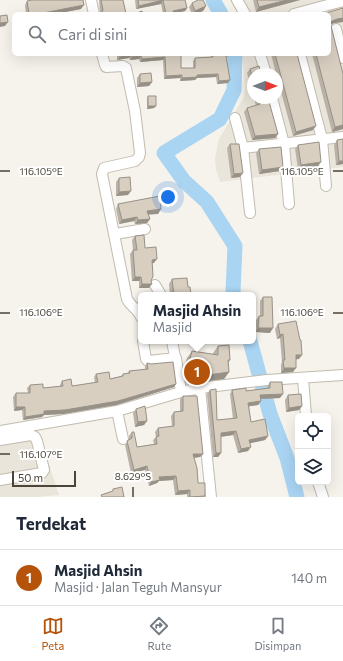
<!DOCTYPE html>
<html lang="id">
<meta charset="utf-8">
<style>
body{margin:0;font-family:Commissioner,sans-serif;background:#f2f2f3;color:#1f2937}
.controls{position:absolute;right:12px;bottom:12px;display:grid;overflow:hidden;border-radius:6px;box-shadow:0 4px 16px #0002}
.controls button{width:36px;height:36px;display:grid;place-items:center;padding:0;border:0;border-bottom:1px solid #e0e1e3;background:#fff;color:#1f2937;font:20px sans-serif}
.compass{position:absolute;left:247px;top:68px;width:36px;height:36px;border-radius:50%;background:#fff;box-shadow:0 4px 16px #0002;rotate:90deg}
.scale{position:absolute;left:12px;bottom:10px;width:64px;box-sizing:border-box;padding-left:4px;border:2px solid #4b4439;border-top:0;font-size:11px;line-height:14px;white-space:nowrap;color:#4b4439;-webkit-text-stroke:3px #fff;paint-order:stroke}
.you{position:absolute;left:168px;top:197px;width:14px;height:14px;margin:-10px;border:3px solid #fff;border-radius:50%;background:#1a73e8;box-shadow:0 0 0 6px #1a73e833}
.badge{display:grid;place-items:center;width:26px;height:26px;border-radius:50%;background:#b45309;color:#fff;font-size:13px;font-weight:700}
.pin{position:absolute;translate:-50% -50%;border:2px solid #fff;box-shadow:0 1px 4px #0006}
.popup{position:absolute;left:138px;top:292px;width:118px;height:52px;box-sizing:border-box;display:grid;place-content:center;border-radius:6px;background:#fff;filter:drop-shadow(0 1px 3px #0005);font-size:13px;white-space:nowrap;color:#747a83}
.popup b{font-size:15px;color:#1f2937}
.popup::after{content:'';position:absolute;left:50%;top:100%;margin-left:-8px;border:8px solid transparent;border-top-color:#fff}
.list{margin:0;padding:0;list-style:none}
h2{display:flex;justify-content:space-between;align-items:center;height:52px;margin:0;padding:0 16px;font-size:17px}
h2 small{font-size:13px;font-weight:400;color:#747a83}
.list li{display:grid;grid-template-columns:26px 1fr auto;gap:12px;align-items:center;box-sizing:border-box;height:56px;padding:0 16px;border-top:1px solid #e0e1e3}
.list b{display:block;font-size:15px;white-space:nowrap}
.list p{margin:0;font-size:13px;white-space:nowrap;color:#747a83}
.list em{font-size:13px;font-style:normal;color:#747a83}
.icon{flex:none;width:22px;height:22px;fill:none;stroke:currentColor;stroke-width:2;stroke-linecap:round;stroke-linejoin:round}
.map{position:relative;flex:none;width:343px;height:497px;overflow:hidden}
.search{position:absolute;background:#fff;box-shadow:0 4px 16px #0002;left:12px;right:12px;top:12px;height:44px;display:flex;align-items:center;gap:10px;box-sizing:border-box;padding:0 14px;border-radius:6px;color:#747a83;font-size:15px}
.sheet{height:108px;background:#fff}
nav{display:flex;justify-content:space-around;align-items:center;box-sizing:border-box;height:56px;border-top:1px solid #e0e1e3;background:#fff;font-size:11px;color:#747a83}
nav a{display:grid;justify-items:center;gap:2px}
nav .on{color:#b45309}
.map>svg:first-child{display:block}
.residential{fill:#eae5da;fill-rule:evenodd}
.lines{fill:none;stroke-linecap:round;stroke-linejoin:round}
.river{stroke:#a9d4f2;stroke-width:15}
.minor-casing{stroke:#c2bbae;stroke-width:12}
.minor{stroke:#fff;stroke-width:10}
.wall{fill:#bab2a6}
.shaded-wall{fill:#979187}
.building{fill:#d8cfc1;stroke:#979187}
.ticks{fill:none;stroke:#4b4439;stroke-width:1.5}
.ticks-label{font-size:10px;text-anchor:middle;fill:#4b4439;stroke:#fff;stroke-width:4;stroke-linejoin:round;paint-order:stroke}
</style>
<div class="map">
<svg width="343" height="497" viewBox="0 0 343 497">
<rect width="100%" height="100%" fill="#f6f3ec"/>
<!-- residential -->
<path class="residential" d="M230,0H343V167L220,182L216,169L215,158L219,139L244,97L245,87L242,54H329V14H238ZM253,74H277V98H253Z
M37,427L59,495L36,497H0V434Z"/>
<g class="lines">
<!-- river -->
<path class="river" d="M213,0L221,14
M234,295L233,292L235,246L207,202L184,181L164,153L220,119L234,90L235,54
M250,341L270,414L287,458L297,497"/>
<defs>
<path id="minor" d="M91,0L94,14
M237,0L245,14
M294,14L343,1
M336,29L343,58
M102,54L105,65L106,67L123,66L126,68L135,111L140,153L139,157L135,161L104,168L102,174L127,299C131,307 138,309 141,317
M260,54L266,74
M300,54L322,139L326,186
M272,98L284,144L289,204
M235,118L243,148L250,213
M243,148L343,137
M115,234L145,229
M155,285L161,295
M143,341L146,359L148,361L176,358L181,392
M172,341L175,357
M303,378L306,416
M200,388L211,497
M117,411L123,439
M0,431L117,411L181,392L200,388L267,380L343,375
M0,440L31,435L35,437L37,441L44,470L42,473L0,480
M318,482L323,497"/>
</defs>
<!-- minor casing -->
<use href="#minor" class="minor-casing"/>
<!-- minor -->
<use href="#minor" class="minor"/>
</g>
<!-- wall -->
<path class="wall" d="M99,0H123L126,14H100V13Z
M135,0H185L187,8L185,11L174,13V14H163L161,4L136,9Z
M253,0H300L256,12Z
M27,1L81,9L55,14H26L25,5Z
M192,3L206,6L203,11L195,14H192L189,7Z
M343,8V23V22L334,23L330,25L343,74V129L332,132L312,54H329V14Z
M117,54H181V68H193V61L195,58L211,57V54H228L226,57L230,80L228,83L217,84L216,77L197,78L195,80L180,81V78L164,79L163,60L140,62L139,59L130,60L129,58L117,60Z
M271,54H297L313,130L293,136L277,77V74H276Z
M250,69L253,74V94L247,73Z
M140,74L152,82L149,86L137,87V78Z
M148,96L156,106L154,108L147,109V98Z
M254,98H268L278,134L275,138L252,140L244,112L247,108L256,106Z
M343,139V164L336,165L334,145L337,140Z
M230,144L240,177L231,178L227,148Z
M298,145L318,166L298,169L295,149Z
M259,149L280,171L259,174L256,153Z
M119,178L128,195L116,196V182Z
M118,204L161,209L158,214H148L150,219L147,223L135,224L134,221L119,224L116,209Z
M135,236L145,248L154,263H152L151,281L149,288H139V281H132L130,254L133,250L132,240Z
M172,279L188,287L191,295H170L169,284Z
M263,297L270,333L256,332V320L259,316H260V301Z
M278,324L299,359H296L293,372L281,373V365L282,362L280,338L277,339L275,329Z
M218,346L230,360L229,362V372L224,379L190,383H186L184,370L187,358L192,351L213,354V353Z
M147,363L176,384L174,387L116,405L63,414L44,415L42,417L23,420L22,410L14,411L13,397L16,393H28L27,388L30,385L43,388L60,386V385L62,381L72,386L95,383L94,377L96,374L110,379L121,376L123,374L128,373L129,371L145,370V366Z
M270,382L280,398L261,399V401L258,405L249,406L251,422L268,436L265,440L250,443L248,451L238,453L233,435L221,437V453L218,457H213L207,394L210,390L217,420L233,419L230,394L232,390L246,391L267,388V387Z
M288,395L302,406L299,410L286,412L285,400Z
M183,396L203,454L200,457L194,458L198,483L205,497H187V494L175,495L173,480L159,481L157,483L149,486L145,470L131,473L125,445L129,440V436L132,432L137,447L154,444L153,440L156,437L155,432L158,428L172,426L171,416L174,412L180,411V399Z
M136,409L147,421L144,425L135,427L133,413Z"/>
<!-- shaded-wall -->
<path class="shaded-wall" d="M163,0L161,4L136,9L139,6Z
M287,0H300L256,12L259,7Z
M84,5L81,9L55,14H38Z
M206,6L203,11L195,14H193L195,11Z
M187,8L185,11L171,14L173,11Z
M343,18V22L334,23L329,25L330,22L337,19Z
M8,22L5,26L0,27V23Z
M132,55L129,58L117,60L120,57Z
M141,56L139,59L130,60L132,57Z
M165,57L163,60L140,62L142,59Z
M218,74L216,77L197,78L195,80L180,81L182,78L197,75Z
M182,75L180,78L164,79L166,76Z
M230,80L228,83L217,84L219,81Z
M152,82L149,86L137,87L140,83Z
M148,106H156L154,108L147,109Z
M343,125V129L332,132L335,127Z
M316,126L313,130L293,136L296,132Z
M278,134L275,138L252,140L255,136Z
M339,161H343V164L336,165Z
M321,162L318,166L298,169L301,165Z
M283,167L280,171L259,174L262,170Z
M243,173L240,177L231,178L234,174Z
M131,191L128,195L116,196L119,192Z
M161,209L158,214L144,215L147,211Z
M137,217L134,221L119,224L122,220Z
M150,219L147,223L135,224L138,220Z
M157,259L154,263L149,264L152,260Z
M135,277H141L139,281H132Z
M142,284H152L149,288H139Z
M258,328H273L270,333L256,332Z
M283,334L280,338L277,339L280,335Z
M296,355H302L299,359L293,360Z
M284,368H296L293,372L281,373Z
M229,372L224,379L190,383H186L191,376Z
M176,384L174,387L116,405L63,414L44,415L42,417L23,420L25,417L44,411Z
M283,394L280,398L258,399L260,395Z
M261,401L258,405L245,407L248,403Z
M302,406L299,410L286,412L289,408Z
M16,407H25L22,410L14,411Z
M147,421L144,425L135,427L138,422Z
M236,431L233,435L218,437L221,433Z
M268,436L265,440L247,444L249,440Z
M251,447L248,451L238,453L241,449Z
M216,453H221L218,457H213Z
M193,454H203L200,457L191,458Z
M147,466L145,470L131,473L134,470Z
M176,476L173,480L159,481L157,483L149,486L151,482L159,477Z
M190,490L187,494L175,495L178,491Z"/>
<!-- building -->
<path class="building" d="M32,0H83L84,5L38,14H29L27,1Z
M101,0H123L126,14H101L103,10Z
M138,0H185L187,8L173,11L174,14H166L163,0L139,6Z
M198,0H203L206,6L195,11L192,3Z
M257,0H287L259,7Z
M343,8V18L337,19L330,22L343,74V125L335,127L316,54H329V14H323Z
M142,11L143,14H134Z
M7,15L8,22L0,23V16Z
M119,54H181V68H195V58L213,57V54H228V56H226L230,80L219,81L218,74L197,75V77L182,78V75L166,76L165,57L142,59L141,56L132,57V55L120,57Z
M275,54H297L316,126L296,132Z
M259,66L261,74H253V79L250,69Z
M151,73L152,82L140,83V74Z
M148,96H156V106H148Z
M258,98H268L278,134L255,136L247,108L260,104Z
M343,139V161H339L337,140Z
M319,142L321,162L301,165L298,145Z
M230,144H239L243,173L234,174Z
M281,147L283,167L262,170L259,149Z
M130,177L131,191L119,192V178Z
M160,196L161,209L147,211L150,219L138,220L137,217L122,220L118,204Z
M144,235L145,248L156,247L157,259L152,260L153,276L151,281L152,284H142L141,277H135L133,250H137L135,236Z
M187,278L188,287H190L191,295H174L172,279Z
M263,297H272L273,328H258L259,316H263Z
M296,321L300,340H301L302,355H296V368H284L283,360H285L283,334L280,335L278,324Z
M229,345L230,360H228L229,372L195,377L191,376L189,363L192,351L218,355V346Z
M173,362L176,384L118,401L65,410L44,411V414L25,417V407H16V393H30V385L43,384V388L63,386L62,381L71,379L72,386L98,382L96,374L109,372L110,379L123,376V374L130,373L129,371L148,369L147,363L151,364Z
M270,382H282L283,394L260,395L261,401L248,403L251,422L265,419L268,436L249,440L251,447L241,449L236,431L221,433V453H216L210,390L216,389L217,420L237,418L232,390L246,388V391L270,388Z
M301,394L302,406L289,408L288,395Z
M183,396H197L203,454H193L197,468L198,483H205V496L190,497V490L178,491L176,476L159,477L160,480L151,482L147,466L134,470L127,441L132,438V432H134L137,447L157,444L156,437L159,436L158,428L174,426V412L183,411Z
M145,406L147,421L138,422L136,409Z
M122,487L124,497H102L101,495L113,491V489Z"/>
<!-- ticks -->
<path class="ticks" d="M0,171H10M333,171H343M0,313H10M333,313H343M0,454H10M133,487V497"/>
<g class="ticks-label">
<text x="41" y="175">116.105°E</text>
<text x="302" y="175">116.105°E</text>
<text x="41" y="316">116.106°E</text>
<text x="302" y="316">116.106°E</text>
<text x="41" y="458">116.107°E</text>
<text x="133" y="480">8.629°S</text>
</g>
</svg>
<div class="controls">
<button><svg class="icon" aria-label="locate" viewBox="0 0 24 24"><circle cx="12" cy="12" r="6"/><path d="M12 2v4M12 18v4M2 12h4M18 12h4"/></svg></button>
<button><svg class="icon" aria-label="layers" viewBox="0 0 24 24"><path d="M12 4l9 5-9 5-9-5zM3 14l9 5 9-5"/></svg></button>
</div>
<svg class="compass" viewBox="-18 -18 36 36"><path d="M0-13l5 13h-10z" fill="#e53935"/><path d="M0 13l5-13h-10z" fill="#747a83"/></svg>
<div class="scale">50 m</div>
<div class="you"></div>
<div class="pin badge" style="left:197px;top:372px">1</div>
<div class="popup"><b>Masjid Ahsin</b>Masjid</div>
<div class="search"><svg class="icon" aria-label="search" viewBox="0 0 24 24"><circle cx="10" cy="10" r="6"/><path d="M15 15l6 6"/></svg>Cari di sini</div>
</div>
<section class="sheet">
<h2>Terdekat<small></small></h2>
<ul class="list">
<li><span class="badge">1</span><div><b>Masjid Ahsin</b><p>Masjid · Jalan Teguh Mansyur</p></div><em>140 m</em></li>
</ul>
</section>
<nav>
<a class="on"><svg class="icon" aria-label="map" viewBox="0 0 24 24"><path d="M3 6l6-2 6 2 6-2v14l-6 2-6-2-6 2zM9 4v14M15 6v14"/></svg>Peta</a>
<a><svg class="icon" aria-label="directions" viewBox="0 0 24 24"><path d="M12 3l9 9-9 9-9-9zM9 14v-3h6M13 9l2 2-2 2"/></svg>Rute</a>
<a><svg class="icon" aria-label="saved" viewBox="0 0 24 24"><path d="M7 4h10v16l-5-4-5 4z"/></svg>Disimpan</a>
</nav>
